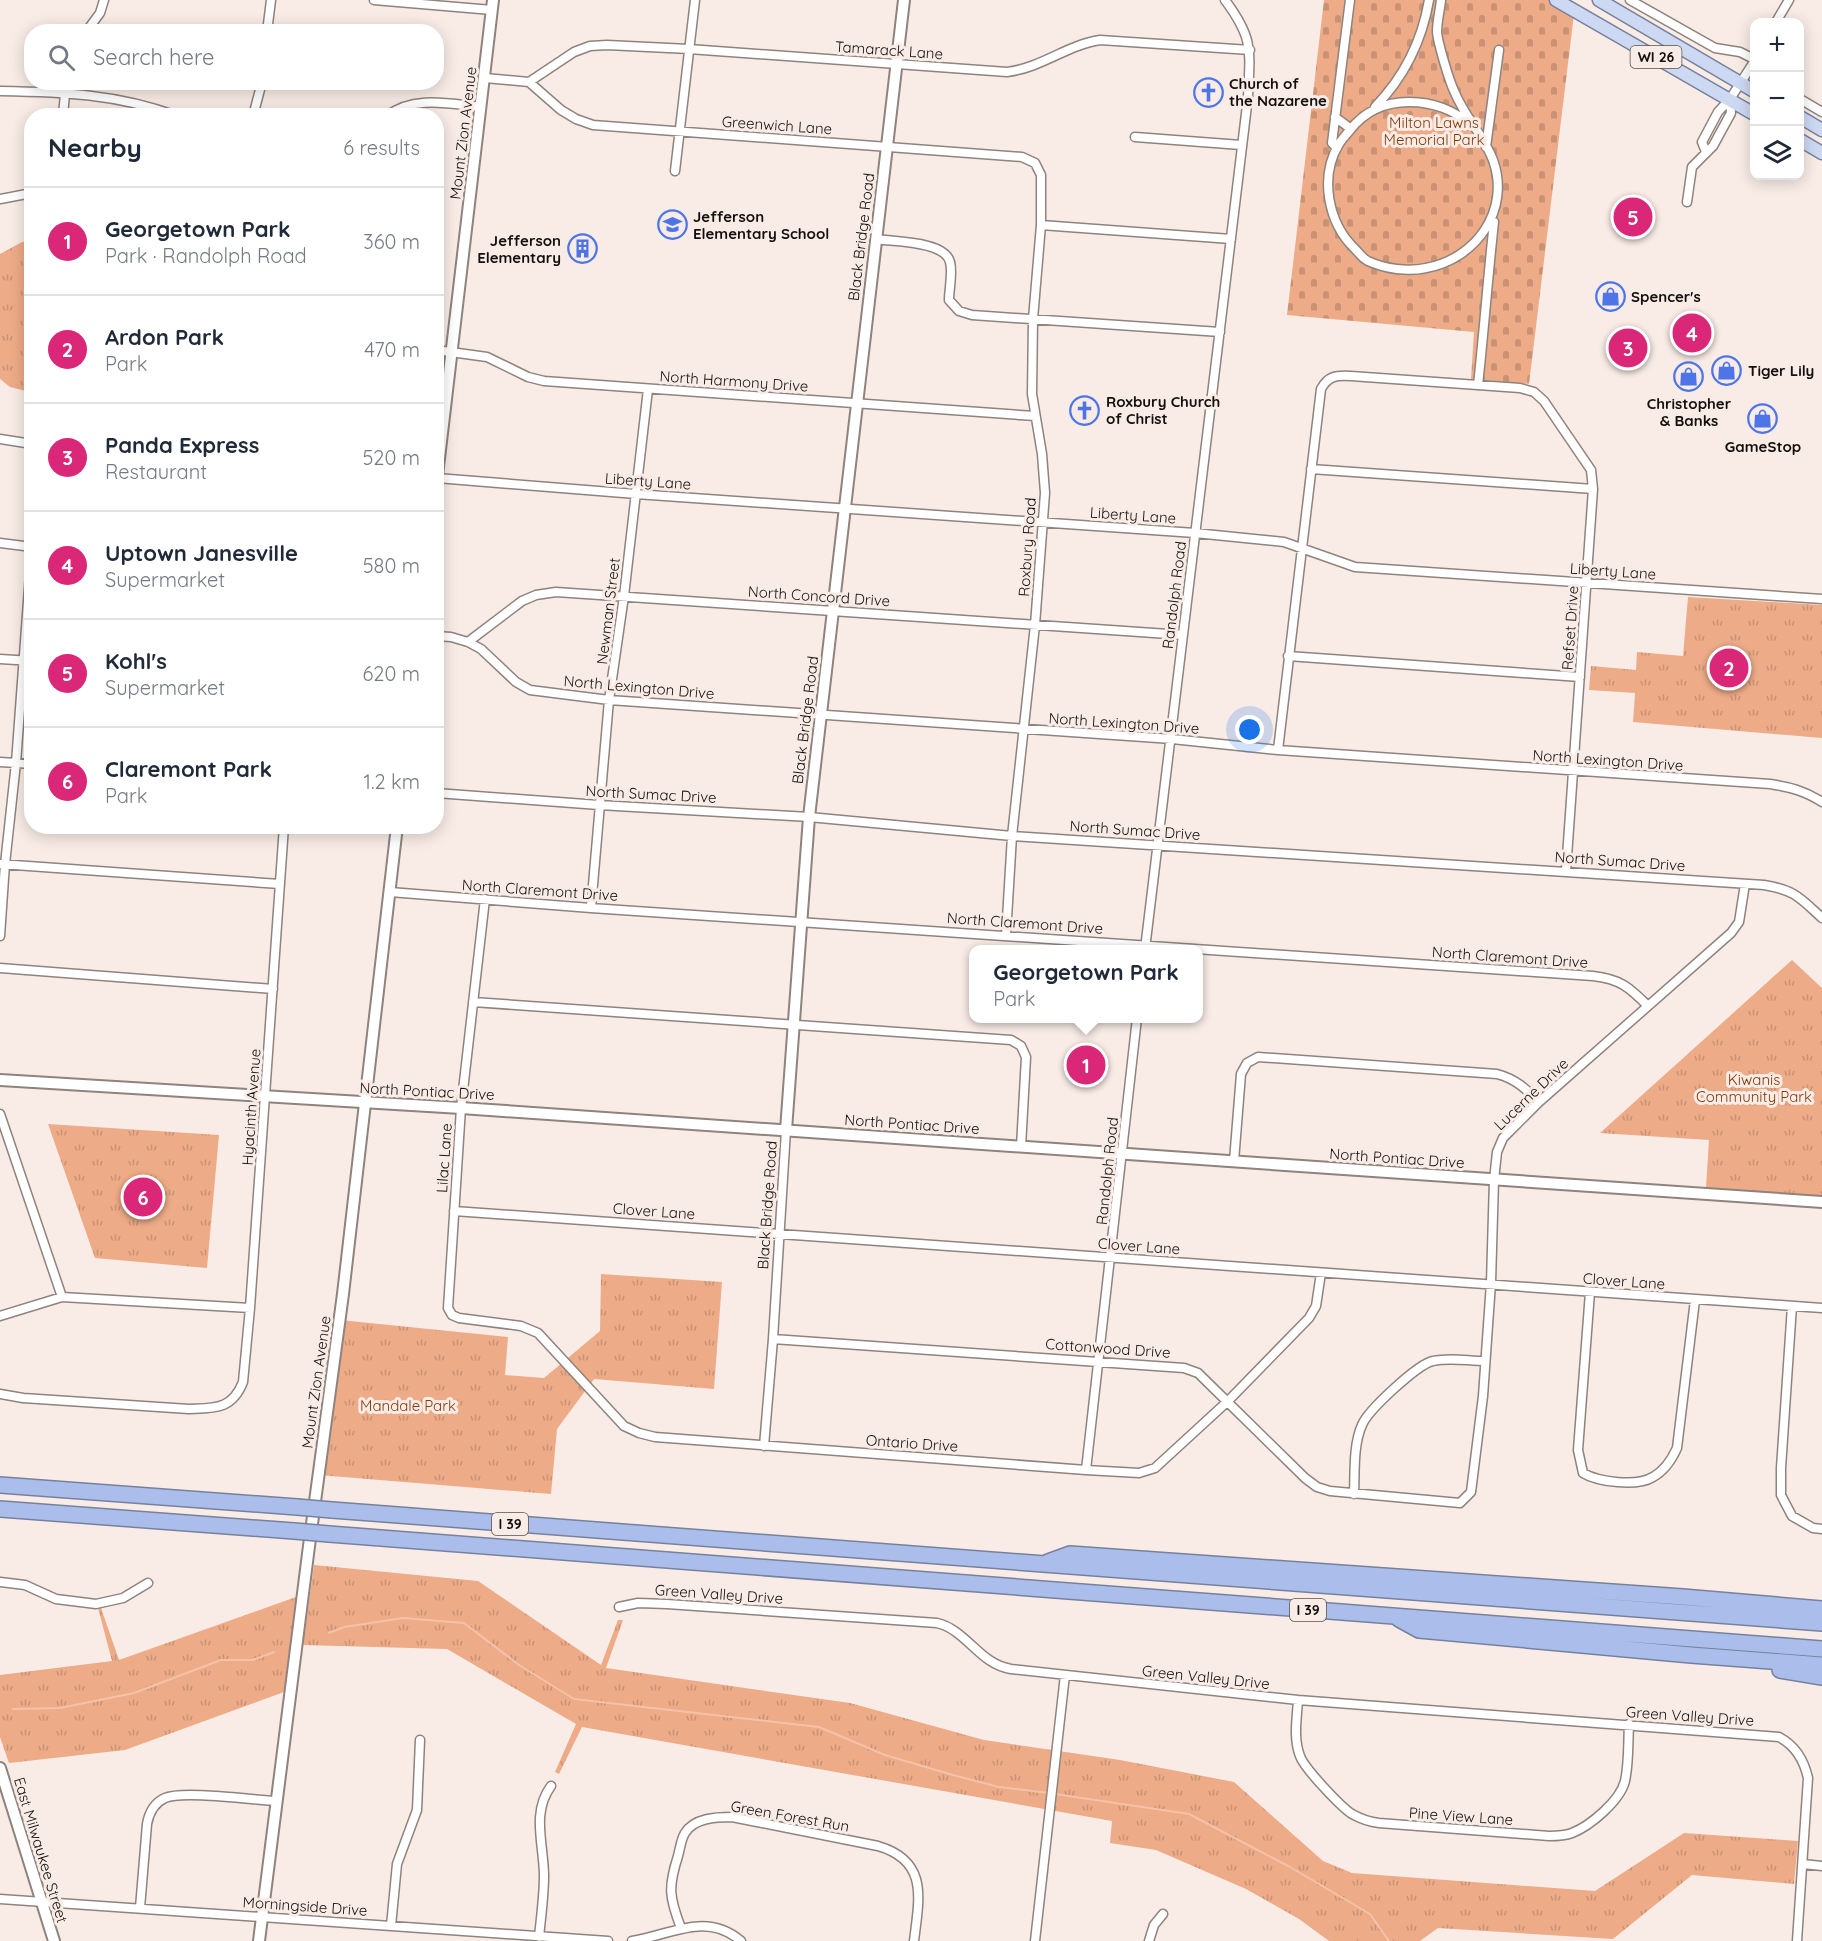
<!DOCTYPE html>
<meta charset="utf-8">
<style>
body{margin:0;font-family:Quicksand,sans-serif;background:#f2f2f3;color:#1f2937}
.controls{position:absolute;right:18px;top:18px;display:grid;overflow:hidden;border-radius:12px;box-shadow:0 3px 15px #0003}
.controls button{width:54px;height:54px;display:grid;place-items:center;padding:0;border:0;border-bottom:2px solid #e0e1e3;background:#fff;color:#1f2937;font:30px sans-serif}
.you{position:absolute;left:1250px;top:730px;width:21px;height:21px;margin:-15px;border:4px solid #fff;border-radius:50%;background:#1a73e8;box-shadow:0 0 0 9px #1a73e833}
.badge{display:grid;place-items:center;width:39px;height:39px;border-radius:50%;background:#db2777;color:#fff;font-size:20px;font-weight:700}
.pin{position:absolute;translate:-50% -50%;border:3px solid #fff;box-shadow:0 2px 6px #0006}
.popup{position:absolute;left:969px;top:945px;width:234px;height:78px;box-sizing:border-box;display:grid;place-content:center;border-radius:12px;background:#fff;filter:drop-shadow(0 2px 4px #0005);font-size:20px;white-space:nowrap;color:#747a83}
.popup b{font-size:22px;color:#1f2937}
.popup::after{content:'';position:absolute;left:50%;top:100%;margin-left:-12px;border:12px solid transparent;border-top-color:#fff}
.list{margin:0;padding:0;list-style:none}
h2{display:flex;justify-content:space-between;align-items:center;height:78px;margin:0;padding:0 24px;font-size:26px}
h2 small{font-size:20px;font-weight:400;color:#747a83}
.list li{display:grid;grid-template-columns:39px 1fr auto;gap:18px;align-items:center;box-sizing:border-box;height:108px;padding:0 24px;border-top:2px solid #e0e1e3}
.list b{display:block;font-size:22px;white-space:nowrap}
.list p{margin:0;font-size:20px;white-space:nowrap;color:#747a83}
.list em{font-size:20px;font-style:normal;color:#747a83}
.icon{flex:none;width:33px;height:33px;fill:none;stroke:currentColor;stroke-width:2;stroke-linecap:round;stroke-linejoin:round}
.map{position:relative;flex:none;width:1822px;height:1941px;overflow:hidden}
.search{position:absolute;background:#fff;box-shadow:0 3px 15px #0003;left:24px;top:24px;width:420px;height:66px;display:flex;align-items:center;gap:15px;box-sizing:border-box;padding:0 21px;border-radius:24px;color:#747a83;font-size:22px}
.panel{position:absolute;background:#fff;box-shadow:0 3px 15px #0003;left:24px;top:108px;width:420px;height:726px;border-radius:24px}
.map>svg:first-child{display:block}
.grass{fill:url(#grass-tufts)}
.cemetery{fill:url(#cemetery-stones)}
.lines{fill:none;stroke-linecap:round;stroke-linejoin:round}
.stream{stroke:#f4c2a9;stroke-width:2}
.minor-casing{stroke:#8e837d;stroke-width:11}
.tertiary-casing{stroke:#8e837d;stroke-width:14}
.secondary-casing{stroke:#8e837d;stroke-width:14}
.primary-casing{stroke:#76819d;stroke-width:15}
.motorway-casing{stroke:#76819d;stroke-width:18}
.minor{stroke:#fff;stroke-width:8}
.tertiary{stroke:#fff;stroke-width:10}
.secondary{stroke:#fff;stroke-width:10}
.primary{stroke:#cdd8f3;stroke-width:12}
.motorway{stroke:#abbeeb;stroke-width:15}
.motorway-bridge-casing{stroke:#76819d;stroke-width:18;stroke-linecap:butt}
.motorway-bridge{stroke:#abbeeb;stroke-width:15}
.labels{text-anchor:middle;dominant-baseline:central;stroke-width:6;stroke-linejoin:round;paint-order:stroke}
.shield{fill:#f9ece6;stroke:#58514e;stroke-width:1.5}
.shield-label{font-size:14px;font-weight:bold;fill:#130f0d}
.street-label{font-size:15px;fill:#130f0d;stroke:#f9ece6}
.poi-label{font-size:15px;font-weight:bold;fill:#130f0d;stroke:#f9ece6;text-anchor:start}
.park-label{font-size:15px;fill:#823a07;stroke:#f9ece6}
</style>
<div class="map">
<svg width="1822" height="1941" viewBox="0 0 1822 1941">
<defs>
<pattern id="grass-tufts" width="24" height="20" patternUnits="userSpaceOnUse" patternTransform="scale(1.5)"><rect width="24" height="20" fill="#edab88"/><path d="M3 7l-1-3M5 7V3M7 7l1-3M15 17l-1-3M17 17v-4M19 17l1-3" fill="none" stroke="#ca9274"/></pattern>
<pattern id="cemetery-stones" width="16" height="16" patternUnits="userSpaceOnUse" patternTransform="scale(1.5)"><rect width="16" height="16" fill="#edab88"/><path d="M2 7V4a2 2 0 0 1 4 0v3zM10 15v-3a2 2 0 0 1 4 0v3z" fill="#ca9274"/></pattern>
</defs>
<rect width="100%" height="100%" fill="#f9ece6"/>
<!-- grass -->
<path class="grass" d="M31,241V444H24L30,392L10,387L0,379V254L22,242Z
M1688,597L1822,605V738L1633,722L1635,693L1589,690L1591,666L1636,670L1637,652L1683,656Z
M1792,960L1822,988V1196L1706,1188L1709,1140L1600,1133Z
M48,1124L219,1135L207,1268L95,1258Z
M601,1274L722,1282L714,1389L594,1379L557,1429L551,1494L319,1475L340,1320L508,1337L505,1375L544,1378L600,1331Z
M314,1565L478,1581L601,1665L618,1620H623L606,1668L850,1703L984,1740L1120,1760L1234,1782L1323,1861L1352,1873L1595,1891L1684,1833L1798,1841L1794,1884L1692,1875L1613,1939L1438,1928L1420,1941H1329L1299,1919L1246,1889L1156,1850L1110,1843L1112,1821L582,1727L559,1774L555,1772L576,1724L447,1649L303,1645Z
M296,1597L284,1692L125,1750L9,1763L0,1737V1675L112,1661L98,1608H101L119,1660Z"/>
<!-- cemetery -->
<path class="cemetery" d="M1324,0H1549L1574,14L1529,384L1471,379L1474,332L1287,315Z"/>
<g class="lines">
<!-- stream -->
<path class="stream" d="M329,1633L344,1627L403,1618L464,1623L519,1665L574,1699L819,1727L885,1755L953,1775L999,1787L1049,1793
M13,1709L60,1708L134,1693L221,1660H253L274,1652
M1055,1794L1189,1814L1290,1867L1370,1914L1389,1941"/>
<defs>
<path id="minor" d="M374,0L492,10
M1441,0C1440,10 1437,21 1437,32C1438,43 1449,81 1455,93C1465,117 1484,136 1493,160C1511,210 1476,259 1426,268C1408,272 1385,269 1368,261C1363,259 1359,253 1355,249C1328,223 1319,177 1339,144C1342,139 1347,134 1350,130C1365,111 1385,102 1409,102C1434,102 1453,110 1472,125
M1630,0L1715,48L1740,52L1754,59
M1776,22L1789,0
M86,32L100,13L104,0
M267,32L271,0
M485,78L529,82L561,110L576,119L593,125L1022,157L1035,163L1041,175V225L1033,319L1032,394L1042,454L1045,493L1035,625L1012,836L1006,935
M529,82L574,52L590,46L607,45L689,49L1007,72C1041,68 1067,45 1100,40L1250,50
M0,91C62,92 118,94 177,116
M1800,99L1822,112
M1375,107C1404,77 1422,41 1429,0
M63,116L66,82
M253,116L262,82
M387,116C414,95 450,104 481,107
M1335,117L1351,129
M1135,137L1241,145
M1486,147L1499,50
M1337,148L1332,143L1350,0
M1706,152L1702,142L1718,112L1730,99L1754,62
M675,171L695,0
M0,199L32,193
M1687,202L1692,167L1713,146L1731,113L1730,99
M1041,225L1231,239
M876,239C894,242 945,241 950,262C953,273 949,289 949,300L959,311L972,315L1220,332
M436,350L487,357L528,377L544,381L1035,416
M1478,385C1484,330 1488,276 1494,222
M0,439L32,444
M1311,469L1593,489
M437,478L636,494L1195,533L1284,542L1355,567L1822,599
M0,543L32,547
M436,636L451,637L468,642L481,649L516,682L530,690L609,700L1172,739L1278,750L1770,784C1790,787 1805,791 1822,802
M468,642L522,601L536,595L556,592L1183,635
M1288,656L1580,677
M0,659L32,661
M1278,750L1321,389C1328,376 1336,375 1351,376L1520,388L1534,392L1544,401L1591,470L1593,489L1566,871
M0,762L32,764
M436,793L599,805L809,817L1012,836L1764,885C1795,890 1800,898 1822,918
M0,864L280,884
M390,892L591,908L1593,976C1620,979 1629,987 1648,1006
M485,899L461,1108L448,1308L452,1315L459,1318L521,1326L538,1333L624,1426L639,1433L655,1437L1086,1470L1139,1473L1155,1468L1228,1401L1309,1318L1316,1306L1321,1273
M591,908L609,700L624,596L648,389
M0,936L5,864L16,763L32,547
M1145,949L1248,97C1250,50 1254,39 1225,0
M0,968L273,989
M473,1002L1011,1040L1021,1046L1026,1057L1021,1147
M0,1114L62,1297
M1234,1161L1241,1074L1247,1063L1258,1057L1497,1074C1516,1079 1526,1089 1539,1102
M454,1211L1822,1308
M1590,1292L1578,1450L1583,1473C1598,1482 1637,1487 1653,1477C1664,1471 1672,1459 1677,1448L1695,1300
M1792,1306L1781,1468V1495L1792,1516L1813,1528L1822,1529
M0,1316L62,1297L250,1308
M773,1339L1184,1368L1198,1373L1305,1478L1317,1487L1330,1491L1460,1503L1471,1492L1483,1396L1491,1283L1494,1180L1497,1152L1503,1138L1539,1102L1731,933L1739,922L1745,884
M0,1394L23,1398L189,1409C214,1408 232,1410 243,1382L250,1308L284,826
M764,1446L773,1339L786,1130
M1086,1470L1137,1018
M1354,1494C1355,1472 1353,1445 1362,1425C1368,1410 1418,1364 1433,1361C1450,1357 1468,1361 1485,1361
M0,1582L25,1585L56,1599L96,1604L123,1598L148,1583
M619,1607L638,1603L667,1604L937,1623C967,1630 979,1664 1011,1669L1298,1700L1779,1737C1796,1746 1804,1760 1808,1778L1797,1941
M1298,1700C1297,1718 1293,1738 1300,1756C1304,1768 1341,1807 1352,1814C1361,1819 1369,1822 1379,1823L1549,1836C1557,1836 1564,1836 1572,1833C1590,1826 1620,1801 1625,1781C1629,1763 1628,1743 1629,1724
M1803,1864L1822,1866
M0,1899L608,1941
M140,1908L147,1824C149,1813 154,1803 165,1798C182,1790 254,1800 277,1801
M391,1926L397,1864L417,1810L420,1740
M681,1928C669,1897 668,1887 678,1856C680,1849 681,1839 685,1833C694,1818 716,1817 732,1817L878,1846C929,1861 919,1899 914,1941
M539,1937C541,1917 544,1896 544,1876C544,1845 531,1813 551,1786
M632,1941C671,1935 706,1911 741,1941
M1035,1941L1065,1675
M1149,1941L1154,1925L1163,1914"/>
<path id="tertiary" d="M0,1080L461,1108L1822,1202
M786,1130L809,817L904,0"/>
<path id="secondary" d="M436,484L493,0
M0,1768L54,1941
M259,1941L309,1546L343,1294L397,826"/>
<path id="primary" d="M1556,0L1754,114
M1599,0L1754,91
M1800,117L1822,130
M1800,140L1822,153"/>
<path id="motorway" d="M0,1485L297,1507
M0,1509L294,1531
M332,1510L1822,1623
M329,1534L1822,1649
M1048,1562L1070,1554L1683,1597L1822,1609
M1399,1619L1419,1630L1691,1655L1822,1665
M1780,1670L1822,1677"/>
</defs>
<!-- minor casing -->
<use href="#minor" class="minor-casing"/>
<!-- tertiary casing -->
<use href="#tertiary" class="tertiary-casing"/>
<!-- secondary casing -->
<use href="#secondary" class="secondary-casing"/>
<!-- primary casing -->
<use href="#primary" class="primary-casing"/>
<!-- motorway casing -->
<use href="#motorway" class="motorway-casing"/>
<!-- minor -->
<use href="#minor" class="minor"/>
<!-- tertiary -->
<use href="#tertiary" class="tertiary"/>
<!-- secondary -->
<use href="#secondary" class="secondary"/>
<!-- primary -->
<use href="#primary" class="primary"/>
<!-- motorway -->
<use href="#motorway" class="motorway"/>
<defs>
<path id="motorway-bridge" d="M297,1507L332,1510
M294,1531L329,1534"/>
</defs>
<!-- motorway-bridge casing -->
<use href="#motorway-bridge" class="motorway-bridge-casing"/>
<!-- motorway-bridge -->
<use href="#motorway-bridge" class="motorway-bridge"/>
</g>
<!-- icons -->
<defs>
<symbol id="church-ring" viewBox="-11 -11 22 22"><circle r="9.5" fill="#f9ece6" stroke="#4d75e8" stroke-width="1.5"/><path d="M-1.2-6h2.4v3.5h3.3v2.4h-3.3V6h-2.4V-.1h-3.3v-2.4h3.3Z" fill="#4d75e8"/></symbol>
<symbol id="school-ring" viewBox="-11 -11 22 22"><circle r="9.5" fill="#f9ece6" stroke="#4d75e8" stroke-width="1.5"/><path d="M0-5L7-2L0 1L-7-2ZM-4 1L0 2.5L4 1V4Q0 6-4 4Z" fill="#4d75e8"/></symbol>
<symbol id="building-ring" viewBox="-11 -11 22 22"><circle r="9.5" fill="#f9ece6" stroke="#4d75e8" stroke-width="1.5"/><path d="M-4-6H4V6H1V3H-1V6H-4ZM-2.5-4.3h1.7v1.8h-1.7ZM.8-4.3h1.7v1.8H.8ZM-2.5-1h1.7V.8h-1.7ZM.8-1h1.7V.8H.8Z" fill="#4d75e8"/></symbol>
<symbol id="shop-ring" viewBox="-11 -11 22 22"><circle r="9.5" fill="#f9ece6" stroke="#4d75e8" stroke-width="1.5"/><path d="M-5-2.5h2.3a2.7 3.5 0 0 1 5.4 0H5L5.5 6h-11ZM-1.5-2.5h3a1.5 2.3 0 0 0-3 0Z" fill="#4d75e8"/></symbol>
</defs>
<g fill-rule="evenodd">
<use href="#church-ring" x="1192" y="76" width="33" height="33"/>
<use href="#school-ring" x="656" y="208" width="33" height="33"/>
<use href="#building-ring" x="566" y="232" width="33" height="33"/>
<use href="#shop-ring" x="1594" y="280" width="33" height="33"/>
<use href="#shop-ring" x="1710" y="354" width="33" height="33"/>
<use href="#shop-ring" x="1672" y="360" width="33" height="33"/>
<use href="#church-ring" x="1068" y="394" width="33" height="33"/>
<use href="#shop-ring" x="1746" y="402" width="33" height="33"/>
</g>
<g class="labels">
<!-- shield labels -->
<g class="shield">
<rect x="1630.5" y="46" width="51" height="22" rx="4.5"/>
<rect x="492" y="1513" width="36" height="22" rx="4.5"/>
<rect x="1290" y="1599" width="36" height="22" rx="4.5"/>
</g>
<g class="shield-label">
<text x="1656" y="57">WI 26</text>
<text x="510" y="1524">I 39</text>
<text x="1308" y="1610">I 39</text>
</g>
<!-- street labels -->
<g class="street-label">
<text transform="translate(889 50) rotate(4)">Tamarack Lane</text>
<text transform="translate(777 125) rotate(4)">Greenwich Lane</text>
<text transform="translate(463 133) rotate(-83)">Mount Zion Avenue</text>
<text transform="translate(861 237) rotate(-83)">Black Bridge Road</text>
<text transform="translate(734 381) rotate(4)">North Harmony Drive</text>
<text transform="translate(648 481) rotate(4)">Liberty Lane</text>
<text transform="translate(1133 515) rotate(4)">Liberty Lane</text>
<text transform="translate(1027 547) rotate(-86)">Roxbury Road</text>
<text transform="translate(1613 571) rotate(4)">Liberty Lane</text>
<text transform="translate(1174 595) rotate(-83)">Randolph Road</text>
<text transform="translate(819 596) rotate(4)">North Concord Drive</text>
<text transform="translate(608 611) rotate(-83)">Newman Street</text>
<text transform="translate(1570 628) rotate(-86)">Refset Drive</text>
<text transform="translate(639 687) rotate(5)">North Lexington Drive</text>
<text transform="translate(805 720) rotate(-83)">Black Bridge Road</text>
<text transform="translate(1124 723) rotate(4)">North Lexington Drive</text>
<text transform="translate(1608 760) rotate(4)">North Lexington Drive</text>
<text transform="translate(651 794) rotate(3)">North Sumac Drive</text>
<text transform="translate(1135 830) rotate(4)">North Sumac Drive</text>
<text transform="translate(1620 861) rotate(4)">North Sumac Drive</text>
<text transform="translate(540 890) rotate(4)">North Claremont Drive</text>
<text transform="translate(1025 923) rotate(4)">North Claremont Drive</text>
<text transform="translate(1510 957) rotate(4)">North Claremont Drive</text>
<text transform="translate(427 1091) rotate(3)">North Pontiac Drive</text>
<text transform="translate(1531 1094) rotate(-44)">Lucerne Drive</text>
<text transform="translate(251 1107) rotate(-86)">Hyacinth Avenue</text>
<text transform="translate(912 1124) rotate(4)">North Pontiac Drive</text>
<text transform="translate(444 1158) rotate(-86)">Lilac Lane</text>
<text transform="translate(1397 1158) rotate(4)">North Pontiac Drive</text>
<text transform="translate(1107 1171) rotate(-84)">Randolph Road</text>
<text transform="translate(767 1205) rotate(-86)">Black Bridge Road</text>
<text transform="translate(654 1211) rotate(4)">Clover Lane</text>
<text transform="translate(1139 1246) rotate(4)">Clover Lane</text>
<text transform="translate(1624 1281) rotate(4)">Clover Lane</text>
<text transform="translate(1108 1348) rotate(4)">Cottonwood Drive</text>
<text transform="translate(316 1382) rotate(-82)">Mount Zion Avenue</text>
<text transform="translate(912 1443) rotate(4)">Ontario Drive</text>
<text transform="translate(719 1594) rotate(4)">Green Valley Drive</text>
<text transform="translate(1206 1677) rotate(6)">Green Valley Drive</text>
<text transform="translate(1690 1716) rotate(4)">Green Valley Drive</text>
<text transform="translate(790 1816) rotate(10)">Green Forest Run</text>
<text transform="translate(1461 1816) rotate(4)">Pine View Lane</text>
<text transform="translate(41 1850) rotate(73)">East Milwaukee Street</text>
<text transform="translate(305 1906) rotate(4)">Morningside Drive</text>
</g>
<!-- poi labels -->
<g class="poi-label">
<text x="1229" y="83">Church of<tspan x="1229" dy="17">the Nazarene</tspan></text>
<text x="693" y="216">Jefferson<tspan x="693" dy="17">Elementary School</tspan></text>
<text x="561" y="240" text-anchor="end">Jefferson<tspan x="561" dy="17">Elementary</tspan></text>
<text x="1631" y="296">Spencer's</text>
<text x="1748" y="370">Tiger Lily</text>
<text x="1106" y="401">Roxbury Church<tspan x="1106" dy="17">of Christ</tspan></text>
<text x="1689" y="403" text-anchor="middle">Christopher<tspan x="1689" dy="17">&amp; Banks</tspan></text>
<text x="1763" y="446" text-anchor="middle">GameStop</text>
</g>
<!-- park labels -->
<g class="park-label">
<text x="1434" y="122">Milton Lawns<tspan x="1434" dy="17">Memorial Park</tspan></text>
<text x="1754" y="1079">Kiwanis<tspan x="1754" dy="17">Community Park</tspan></text>
<text x="408" y="1405">Mandale Park</text>
</g>
</g>
</svg>
<div class="controls">
<button>+</button>
<button>−</button>
<button><svg class="icon" aria-label="layers" viewBox="0 0 24 24"><path d="M12 4l9 5-9 5-9-5zM3 14l9 5 9-5"/></svg></button>
</div>
<div class="you"></div>
<div class="pin badge" style="left:1086px;top:1065px">1</div>
<div class="popup"><b>Georgetown Park</b>Park</div>
<div class="pin badge" style="left:1729px;top:668px">2</div>
<div class="pin badge" style="left:1628px;top:348px">3</div>
<div class="pin badge" style="left:1692px;top:333px">4</div>
<div class="pin badge" style="left:1633px;top:217px">5</div>
<div class="pin badge" style="left:143px;top:1197px">6</div>
<div class="search"><svg class="icon" aria-label="search" viewBox="0 0 24 24"><circle cx="10" cy="10" r="6"/><path d="M15 15l6 6"/></svg>Search here</div>
<section class="panel">
<h2>Nearby<small>6 results</small></h2>
<ul class="list">
<li><span class="badge">1</span><div><b>Georgetown Park</b><p>Park · Randolph Road</p></div><em>360 m</em></li>
<li><span class="badge">2</span><div><b>Ardon Park</b><p>Park</p></div><em>470 m</em></li>
<li><span class="badge">3</span><div><b>Panda Express</b><p>Restaurant</p></div><em>520 m</em></li>
<li><span class="badge">4</span><div><b>Uptown Janesville</b><p>Supermarket</p></div><em>580 m</em></li>
<li><span class="badge">5</span><div><b>Kohl's</b><p>Supermarket</p></div><em>620 m</em></li>
<li><span class="badge">6</span><div><b>Claremont Park</b><p>Park</p></div><em>1.2 km</em></li>
</ul>
</section>
</div>
